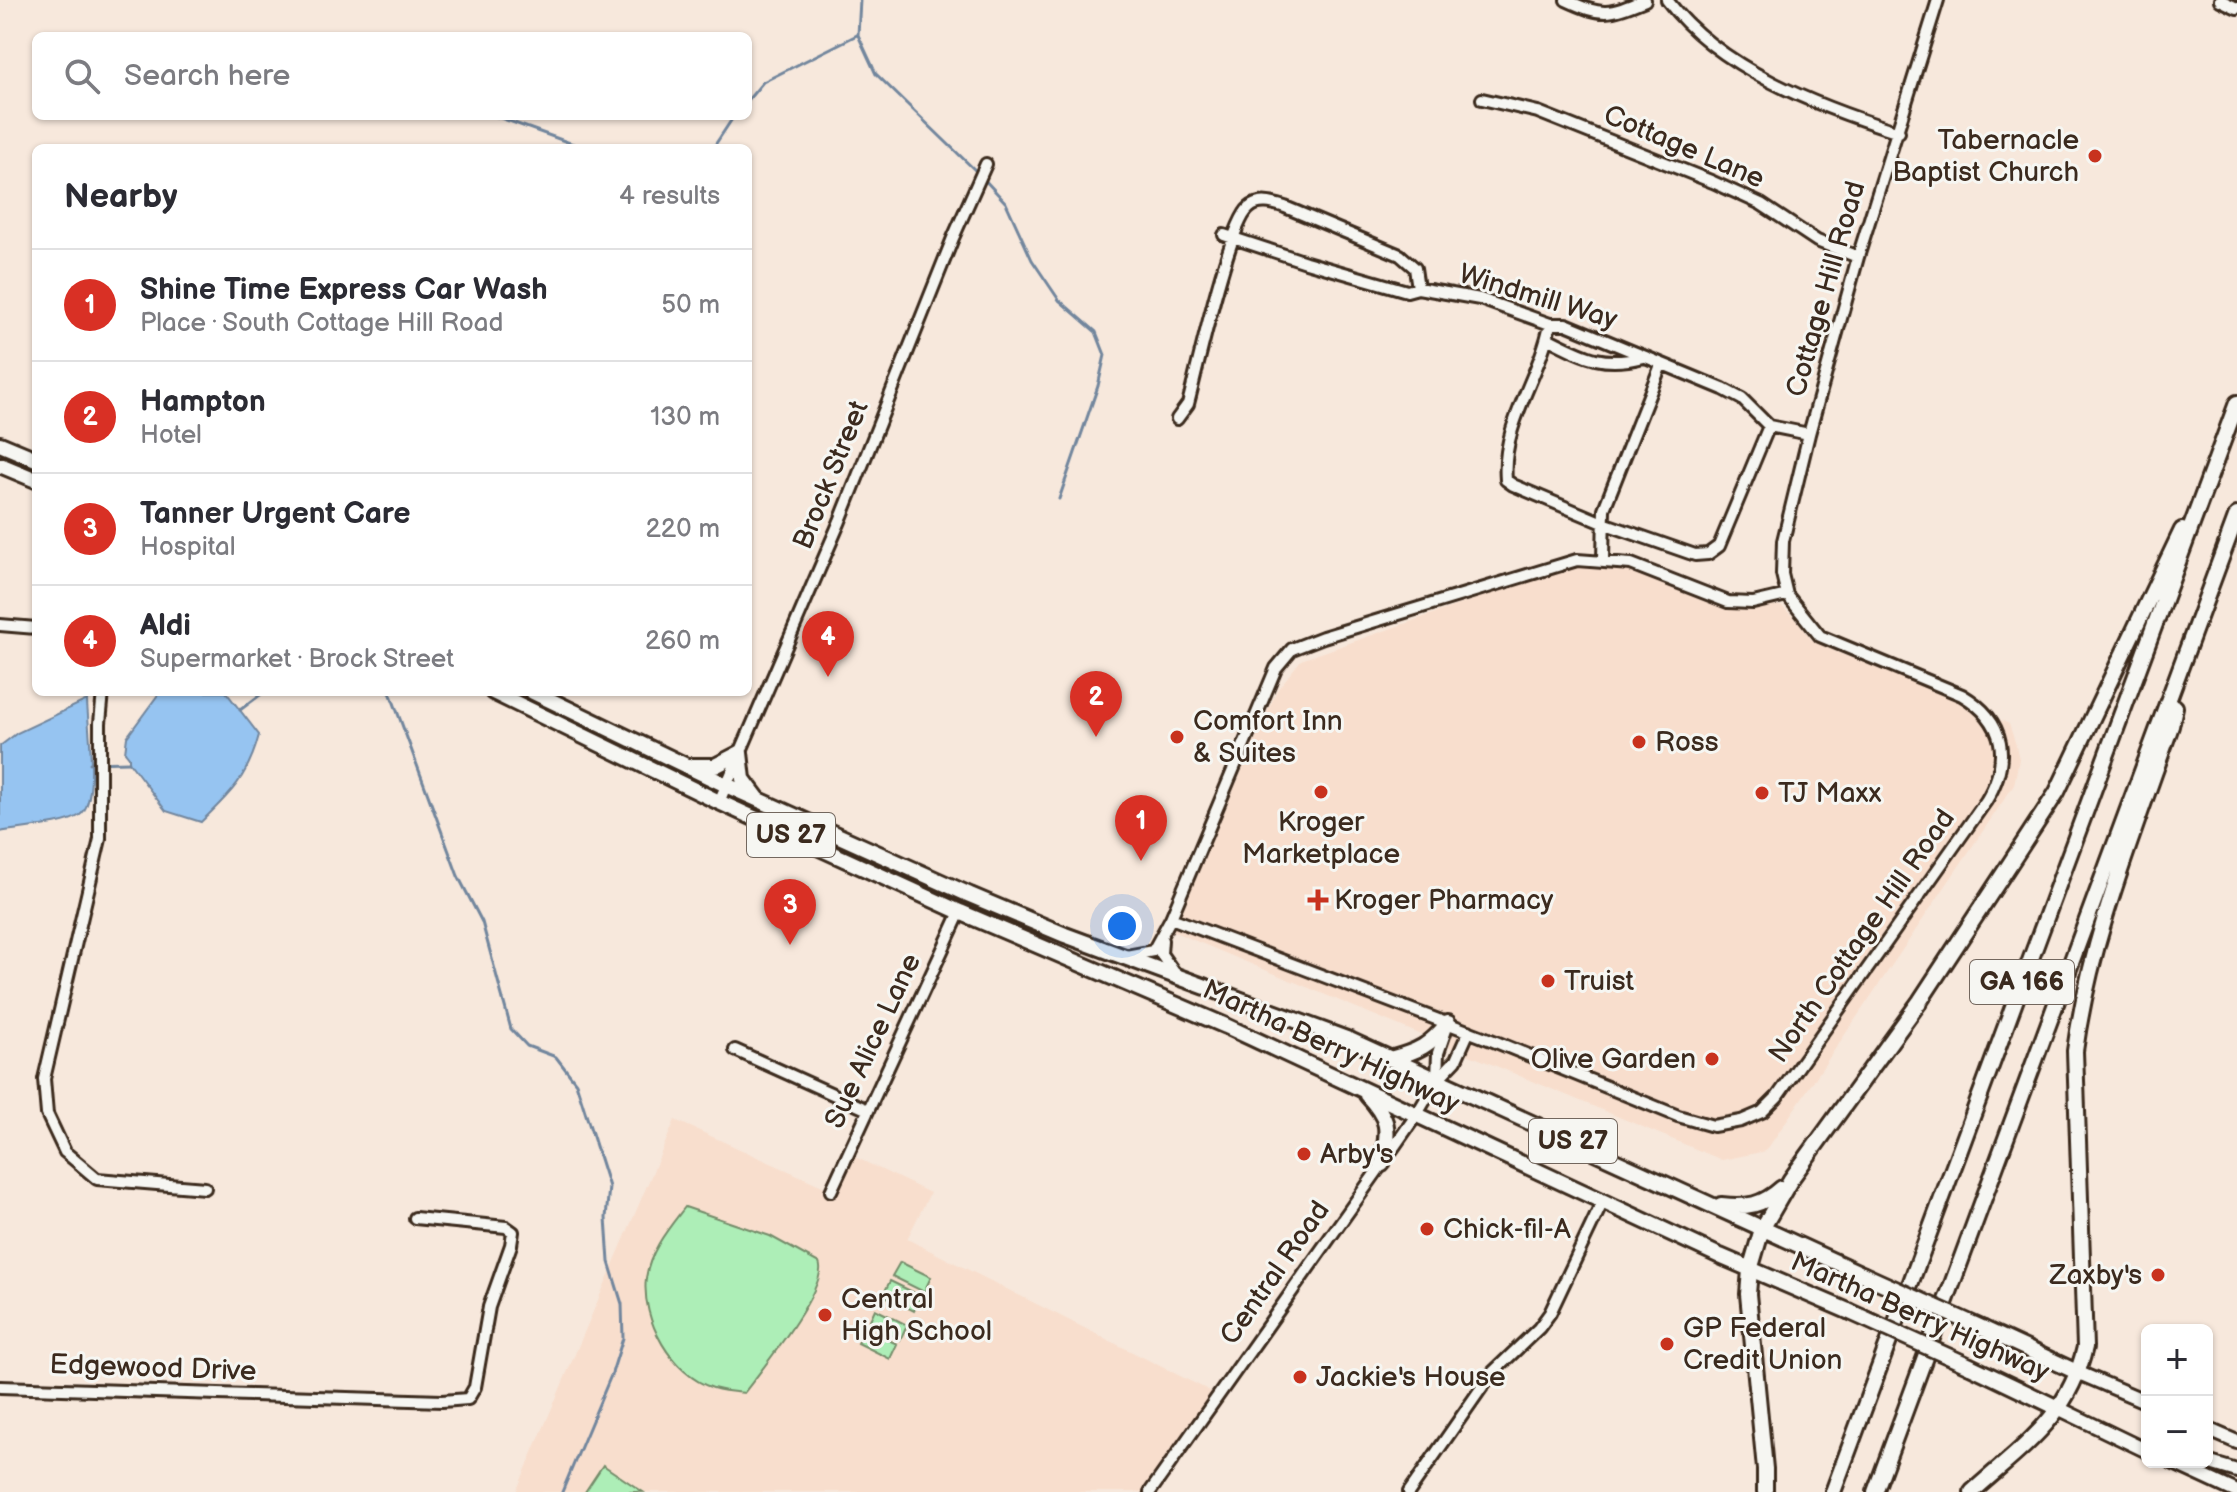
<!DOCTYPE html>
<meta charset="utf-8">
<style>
body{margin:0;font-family:"Balsamiq Sans",sans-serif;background:#f2f2f3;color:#2b2b33}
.controls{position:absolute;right:24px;bottom:24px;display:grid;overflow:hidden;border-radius:12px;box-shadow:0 2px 6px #0004}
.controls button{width:72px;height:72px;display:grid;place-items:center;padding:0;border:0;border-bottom:2px solid #e1e1e2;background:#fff;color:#2b2b33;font:40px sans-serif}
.you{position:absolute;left:1122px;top:926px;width:28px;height:28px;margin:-20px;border:6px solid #fff;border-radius:50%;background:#1a73e8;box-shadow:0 0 0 12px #1a73e833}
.badge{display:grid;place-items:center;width:52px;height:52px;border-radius:50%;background:#d93025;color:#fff;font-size:26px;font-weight:700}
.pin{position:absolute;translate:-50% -66px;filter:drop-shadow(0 2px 4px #0008)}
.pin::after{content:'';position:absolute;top:42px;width:28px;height:24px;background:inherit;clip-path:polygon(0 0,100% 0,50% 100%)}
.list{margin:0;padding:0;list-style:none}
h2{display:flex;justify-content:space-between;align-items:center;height:104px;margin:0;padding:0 32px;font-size:34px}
h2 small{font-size:26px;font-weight:400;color:#7c7c81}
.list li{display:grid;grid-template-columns:52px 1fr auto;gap:24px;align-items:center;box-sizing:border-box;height:112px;padding:0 32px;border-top:2px solid #e1e1e2}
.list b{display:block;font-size:30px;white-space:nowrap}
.list p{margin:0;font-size:26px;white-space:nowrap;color:#7c7c81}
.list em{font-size:26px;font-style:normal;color:#7c7c81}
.icon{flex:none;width:44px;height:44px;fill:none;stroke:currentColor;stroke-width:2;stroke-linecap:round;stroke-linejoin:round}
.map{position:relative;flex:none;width:2237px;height:1492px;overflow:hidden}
.search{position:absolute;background:#fff;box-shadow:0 2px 6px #0004;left:32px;top:32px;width:720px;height:88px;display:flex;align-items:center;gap:20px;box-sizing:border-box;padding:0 28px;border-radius:12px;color:#7c7c81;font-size:30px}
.panel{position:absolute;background:#fff;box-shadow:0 2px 6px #0004;left:32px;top:144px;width:720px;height:552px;border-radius:12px}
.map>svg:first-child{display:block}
.built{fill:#f8decd}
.green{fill:#adeeb7;stroke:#748c6a;stroke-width:2}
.water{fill:#96c4f1;stroke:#72869d;stroke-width:2}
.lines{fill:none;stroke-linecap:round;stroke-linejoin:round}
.stream{stroke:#72869d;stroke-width:3}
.minor-casing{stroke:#3b2a1e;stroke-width:16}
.major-casing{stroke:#3b2a1e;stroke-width:18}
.highway-casing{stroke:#3b2a1e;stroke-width:20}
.minor{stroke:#f6f6f2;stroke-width:10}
.major{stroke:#f6f6f2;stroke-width:12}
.highway{stroke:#f6f6f2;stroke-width:14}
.highway-bridge-casing{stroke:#3b2a1e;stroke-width:20;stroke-linecap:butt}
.highway-bridge{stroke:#f6f6f2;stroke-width:14}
.poi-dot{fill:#c8321e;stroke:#f6f6f2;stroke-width:3}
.labels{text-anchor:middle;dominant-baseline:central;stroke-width:6;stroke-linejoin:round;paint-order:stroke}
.shield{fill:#f6f6f2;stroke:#73675e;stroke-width:2}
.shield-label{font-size:26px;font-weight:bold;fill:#3b2a1e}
.poi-label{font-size:28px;fill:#3b2a1e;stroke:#f6f6f2;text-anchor:start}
.street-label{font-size:28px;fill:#3b2a1e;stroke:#f6f6f2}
</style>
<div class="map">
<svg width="2237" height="1492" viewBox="0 0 2237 1492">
<rect width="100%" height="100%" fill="#f7e8dc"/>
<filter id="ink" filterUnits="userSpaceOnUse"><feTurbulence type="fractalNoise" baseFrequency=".0125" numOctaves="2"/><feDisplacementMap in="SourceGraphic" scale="16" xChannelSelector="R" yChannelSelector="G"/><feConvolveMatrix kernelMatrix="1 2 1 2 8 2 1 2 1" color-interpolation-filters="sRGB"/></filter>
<g filter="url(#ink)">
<!-- built -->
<path class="built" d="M1576,566L1618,568L1644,575L1714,604L1734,608L1781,606L1796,619L1812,640L1841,654L1956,698L2009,724L2015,742L2019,759L2014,785L1766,1151L1722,1160L1172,931L1277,690L1301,660L1552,572Z
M675,1120L838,1193L855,1157L930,1193L907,1239L1212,1392L1142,1492H516Z"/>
<!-- green -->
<path class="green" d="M685,1207L770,1236L819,1263C830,1285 760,1372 744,1393C734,1392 723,1391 713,1388C672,1375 641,1320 646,1278C650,1250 669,1228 685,1207Z
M900,1262L931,1277L924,1292L892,1276Z
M890,1281L921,1296L914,1311L883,1295Z
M875,1309L907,1325L900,1340L868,1324Z
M866,1329L897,1344L890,1359L858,1343Z
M603,1465L643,1492H585Z"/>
<!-- water -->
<path class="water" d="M160,692H226L259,735C248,777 231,793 201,822L166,811L129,762V757L125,752L127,737Z
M87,700C87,721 100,801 80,815C65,826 20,828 0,832V746L17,733Z"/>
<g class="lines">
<!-- stream -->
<path class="stream" d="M860,0L858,35L876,74L978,173
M748,100L763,82L857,35
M495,116L584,148
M713,148L734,116
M983,178L1006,203L1032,260L1059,300L1096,332L1105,355L1098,386L1059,499
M390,692L458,876L482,922L511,1029L527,1046L556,1057L576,1083L609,1187L606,1218L609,1262L622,1304L623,1338L612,1373L562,1492
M240,710L264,692
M90,763L129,762"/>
<defs>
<path id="minor" d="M1566,0C1603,17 1608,15 1645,0
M1667,0C1719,69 1819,107 1899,132
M2220,0L2237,8
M1482,99L1538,112L1713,182L1761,204L1817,241L1858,257
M1224,235L1306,262L1407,291L1418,288L1480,299L1550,324H1566L1723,389L1742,399L1769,426L1809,434
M1550,324C1540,377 1501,424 1506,480L1513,485L1603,523L1695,555L1708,554L1719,546L1769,426
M1547,338C1583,356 1602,368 1643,357
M1177,419L1188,404C1197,370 1229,224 1249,208C1259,199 1273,203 1285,207L1400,255L1415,268L1418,288
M1603,560L1604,509L1661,365
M1787,595L1753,603L1728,602L1631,564L1577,560L1323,637L1292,649L1276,668L1171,918L1491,1040L1678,1116L1713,1126L1741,1121L1762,1112L1777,1097L1986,801C2011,759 2006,721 1962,695L1820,636L1787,595L1782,574L1783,541L1809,434L1858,257L1938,0
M0,625L36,628
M103,692L100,723V839L44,1079L47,1114L65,1152L97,1179L205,1188
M719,802L840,521L953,238L986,164
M1162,940L1161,954L1176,975
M1126,956L1153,951L1171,918
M735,1050L868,1110
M1437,1080L1438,1053L1447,1027
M831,1191L960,912
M0,1387L442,1401L468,1399L475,1387L489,1307L511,1245L513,1232L506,1227L415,1218
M1150,1492L1382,1164L1417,1114L1437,1080L1456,1060L1469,1031
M1409,1492L1491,1374L1539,1328L1550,1313L1603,1201"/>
<path id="major" d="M2079,1373L2147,1402
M2060,1409L2147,1451
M2207,1429L2237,1442
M2172,1462L2237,1492
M2207,1462L2237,1471"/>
<path id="highway" d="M0,444L36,459
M0,465L36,480
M493,692L719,802L960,912L1226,1026L1720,1256L1848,1311
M533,692L726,785L970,895L1065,935L1352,1041L1862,1274
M740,753L743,779L758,799
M692,766H715L740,753
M1390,1059C1419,1051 1429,1046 1448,1023
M1367,1095C1392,1122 1388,1130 1382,1164
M1721,1205C1747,1208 1762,1206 1782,1188
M1984,1329L2079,1373
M1970,1366L2060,1409
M1765,1492V1469L1748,1294L1750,1270L1762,1229L1791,1179L1920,1001L2057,792L2182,530
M1833,1492L2237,403
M1875,1492L2237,515
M1972,1492C2023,1446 2069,1417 2085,1347L2075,1051C2090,939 2134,832 2171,726L2175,707"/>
</defs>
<!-- minor casing -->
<use href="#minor" class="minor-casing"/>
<!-- major casing -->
<use href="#major" class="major-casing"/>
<!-- highway casing -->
<use href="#highway" class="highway-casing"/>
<!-- minor -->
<use href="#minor" class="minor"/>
<!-- major -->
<use href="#major" class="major"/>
<!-- highway -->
<use href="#highway" class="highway"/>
<defs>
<path id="highway-bridge" d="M1862,1274L1984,1329
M1848,1311L1970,1366"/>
</defs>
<!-- highway-bridge casing -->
<use href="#highway-bridge" class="highway-bridge-casing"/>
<!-- highway-bridge -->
<use href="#highway-bridge" class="highway-bridge"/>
</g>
</g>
<!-- markers -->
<g class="poi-dot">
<circle cx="2095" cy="156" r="8"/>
<circle cx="1177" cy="737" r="8"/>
<circle cx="1639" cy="742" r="8"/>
<circle cx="1321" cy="792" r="8"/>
<circle cx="1762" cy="793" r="8"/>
<path d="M1314 888h8v8h8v8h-8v8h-8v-8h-8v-8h8z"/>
<circle cx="1548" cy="981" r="8"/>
<circle cx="1712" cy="1059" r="8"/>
<circle cx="1304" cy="1154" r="8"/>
<circle cx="1427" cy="1229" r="8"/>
<circle cx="2158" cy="1275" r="8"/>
<circle cx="825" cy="1315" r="8"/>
<circle cx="1667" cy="1344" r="8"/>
<circle cx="1300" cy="1377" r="8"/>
</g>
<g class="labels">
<!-- shield labels -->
<g class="shield">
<rect x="747" y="813" width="88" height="44" rx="6"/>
<rect x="1970" y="960" width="104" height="44" rx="6"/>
<rect x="1529" y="1119" width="88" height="44" rx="6"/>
</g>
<g class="shield-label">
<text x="791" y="835">US 27</text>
<text x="2022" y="982">GA 166</text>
<text x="1573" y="1141">US 27</text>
</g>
<!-- poi labels -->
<g class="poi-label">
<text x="2079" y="140" text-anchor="end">Tabernacle<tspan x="2079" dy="32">Baptist Church</tspan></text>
<text x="1193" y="721">Comfort Inn<tspan x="1193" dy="32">&amp; Suites</tspan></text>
<text x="1655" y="742">Ross</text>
<text x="1778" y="793">TJ Maxx</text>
<text x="1321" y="822" text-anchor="middle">Kroger<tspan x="1321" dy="32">Marketplace</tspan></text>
<text x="1334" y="900">Kroger Pharmacy</text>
<text x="1564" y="981">Truist</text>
<text x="1696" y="1059" text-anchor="end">Olive Garden</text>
<text x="1320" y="1154">Arby's</text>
<text x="1443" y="1229">Chick-fil-A</text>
<text x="2142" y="1275" text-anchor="end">Zaxby's</text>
<text x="841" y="1299">Central<tspan x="841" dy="32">High School</tspan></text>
<text x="1683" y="1328">GP Federal<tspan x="1683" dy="32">Credit Union</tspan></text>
<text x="1316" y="1377">Jackie's House</text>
</g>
<!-- street labels -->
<g class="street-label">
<text transform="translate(1684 147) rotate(23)">Cottage Lane</text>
<text transform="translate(1826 289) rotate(-74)">Cottage Hill Road</text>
<text transform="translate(1538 297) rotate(17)">Windmill Way</text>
<text transform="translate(831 475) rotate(-68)">Brock Street</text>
<text transform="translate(1862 936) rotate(-55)">North Cottage Hill Road</text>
<text transform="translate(873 1041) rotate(-65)">Sue Alice Lane</text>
<text transform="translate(1331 1047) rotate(25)">Martha Berry Highway</text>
<text transform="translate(1275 1273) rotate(-55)">Central Road</text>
<text transform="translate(1920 1317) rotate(24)">Martha Berry Highway</text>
<text transform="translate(153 1368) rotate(2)">Edgewood Drive</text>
</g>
</g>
</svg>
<div class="controls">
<button>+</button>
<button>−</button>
</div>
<div class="you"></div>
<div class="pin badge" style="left:1141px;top:861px">1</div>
<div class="pin badge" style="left:1096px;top:737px">2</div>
<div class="pin badge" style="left:790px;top:945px">3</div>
<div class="pin badge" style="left:828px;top:677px">4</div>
<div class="search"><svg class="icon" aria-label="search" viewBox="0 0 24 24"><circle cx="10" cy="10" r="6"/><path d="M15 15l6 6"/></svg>Search here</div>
<section class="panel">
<h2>Nearby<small>4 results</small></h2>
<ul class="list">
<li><span class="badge">1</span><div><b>Shine Time Express Car Wash</b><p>Place · South Cottage Hill Road</p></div><em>50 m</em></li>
<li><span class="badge">2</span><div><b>Hampton</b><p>Hotel</p></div><em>130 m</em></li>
<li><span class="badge">3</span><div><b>Tanner Urgent Care</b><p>Hospital</p></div><em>220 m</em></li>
<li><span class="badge">4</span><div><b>Aldi</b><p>Supermarket · Brock Street</p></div><em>260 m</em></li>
</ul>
</section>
</div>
